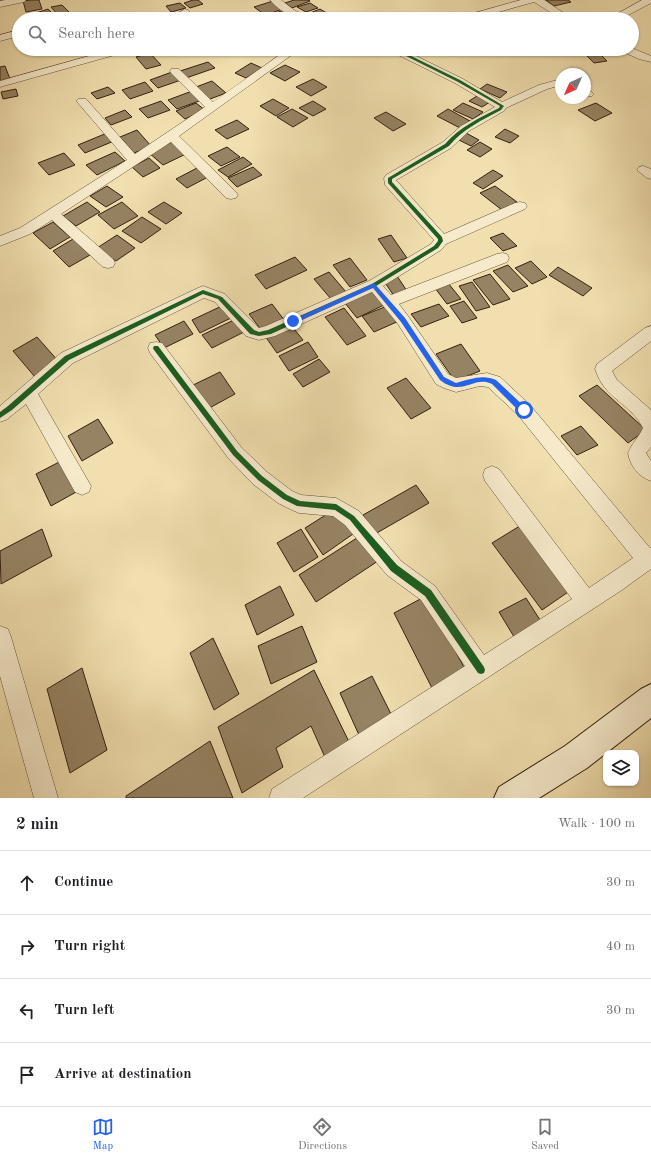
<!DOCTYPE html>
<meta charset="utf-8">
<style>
body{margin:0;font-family:"Old Standard TT",serif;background:#f2f2f2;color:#202124}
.controls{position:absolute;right:12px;bottom:12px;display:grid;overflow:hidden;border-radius:8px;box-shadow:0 1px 3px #0004}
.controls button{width:36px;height:36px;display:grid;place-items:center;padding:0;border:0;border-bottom:1px solid #e0e0e0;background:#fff;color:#202124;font:20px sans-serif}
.compass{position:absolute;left:555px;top:68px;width:36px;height:36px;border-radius:50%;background:#fff;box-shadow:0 1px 3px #0004;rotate:225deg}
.stop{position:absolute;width:12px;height:12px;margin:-9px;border:3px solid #2563eb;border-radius:50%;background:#fff}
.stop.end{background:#2563eb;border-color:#fff;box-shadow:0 1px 4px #0008}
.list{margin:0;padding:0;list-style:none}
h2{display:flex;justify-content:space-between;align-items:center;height:52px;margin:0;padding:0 16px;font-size:17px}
h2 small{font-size:13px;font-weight:400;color:#757577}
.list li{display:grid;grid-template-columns:26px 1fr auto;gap:12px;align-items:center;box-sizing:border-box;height:64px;padding:0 16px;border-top:1px solid #e0e0e0}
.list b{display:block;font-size:15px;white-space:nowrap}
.list em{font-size:13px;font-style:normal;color:#757577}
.icon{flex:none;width:22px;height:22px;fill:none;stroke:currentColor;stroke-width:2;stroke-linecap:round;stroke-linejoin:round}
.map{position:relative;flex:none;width:651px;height:798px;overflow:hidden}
.search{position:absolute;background:#fff;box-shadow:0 1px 3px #0004;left:12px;right:12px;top:12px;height:44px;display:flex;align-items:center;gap:10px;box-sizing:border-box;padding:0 14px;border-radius:22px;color:#757577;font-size:15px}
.sheet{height:308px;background:#fff}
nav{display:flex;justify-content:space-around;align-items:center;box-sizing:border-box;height:56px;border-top:1px solid #e0e0e0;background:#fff;font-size:11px;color:#757577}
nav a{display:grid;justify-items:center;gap:2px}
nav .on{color:#2563eb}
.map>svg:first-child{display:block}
.building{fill:#968363;stroke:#342010}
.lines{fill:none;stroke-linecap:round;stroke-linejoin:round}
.street-casing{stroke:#635038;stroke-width:1}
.secondary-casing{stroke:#342010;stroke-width:2}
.street{fill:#f6eacb;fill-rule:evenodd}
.secondary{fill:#f6eacb;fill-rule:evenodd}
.cycleway-casing{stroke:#f6eacb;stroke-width:2}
.cycleway{fill:#1b5e20;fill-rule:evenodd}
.route{fill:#2563eb}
</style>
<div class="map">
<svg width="651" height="798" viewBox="0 0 651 798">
<rect width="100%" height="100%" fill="#f1dfaf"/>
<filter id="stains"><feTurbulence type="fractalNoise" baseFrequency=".005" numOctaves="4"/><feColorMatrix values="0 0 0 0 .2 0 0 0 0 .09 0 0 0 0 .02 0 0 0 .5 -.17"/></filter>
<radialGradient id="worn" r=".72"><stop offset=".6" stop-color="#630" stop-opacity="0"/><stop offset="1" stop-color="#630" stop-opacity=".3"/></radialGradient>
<!-- building -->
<path class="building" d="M31,0H39L42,9L26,12L23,1Z
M193,0H198L203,4L190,8L184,3Z
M294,0H308L310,1L292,8L285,3Z
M546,0H568L571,2L554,6Z
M273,1L283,9L265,15L254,7Z
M180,3L186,8L171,12L166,6Z
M310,3L318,8L306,12L297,7Z
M62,5L69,12L58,15L51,7Z
M48,9L55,16L43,19L36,13Z
M320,9L330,15L320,19H311L305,15Z
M284,10L291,13L277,19L270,15Z
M419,13L428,19H407L405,17Z
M223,14L227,19H214L212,16Z
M389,14L398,19H375Z
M598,52L607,61L594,63L585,54Z
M150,53L161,65L146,69L136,57Z
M208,62L215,68L186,78L180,71Z
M251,63L262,68L246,78L235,73Z
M285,65L300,72L285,81L270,73Z
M5,66L10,79L0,81V67Z
M172,72L181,80L158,88L150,80Z
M313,79L327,87L311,96L296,87Z
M212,81L226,93L210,99L196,87Z
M145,82L153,91L130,99L122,90Z
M487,84L507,92L500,98L480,89Z
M108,87L115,93L97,99L91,93Z
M16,89L18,96L3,99L1,92Z
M192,91L202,100L177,109L168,100Z
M477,96L490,102L482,107L469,101Z
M273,99L289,108L276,116L260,106Z
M161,101L170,110L148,118L139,109Z
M313,101L326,109L313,116L299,108Z
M196,103L205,110L185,119L176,111Z
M463,103L483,112L473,119L453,110Z
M596,103L612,113L595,121L578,110Z
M292,109L308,118L293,127L277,117Z
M448,109L470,121L460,128L437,116Z
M125,110L132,117L111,125L105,118Z
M386,112L406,124L393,131L374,118Z
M237,120L249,129L227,139L215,130Z
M505,129L519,136L510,143L495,137Z
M137,130L151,146L134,153L120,137Z
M107,133L114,141L85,153L78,145Z
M466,133L479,140L471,146L457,139Z
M174,141L188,153L163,165L149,153Z
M480,142L492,149L480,157L467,150Z
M227,147L240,157L221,166L208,156Z
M115,152L125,161L97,175L86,165Z
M64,153L75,165L49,175L38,163Z
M243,157L252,164L228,177L218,170Z
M149,158L160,168L143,177L132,167Z
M253,167L262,175L237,187L228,178Z
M197,168L208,177L187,188L176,179Z
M493,170L503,176L483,189L473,183Z
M107,186L123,197L106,207L90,196Z
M495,186L517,202L502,210L480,193Z
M87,202L100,212L76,226L63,216Z
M122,202L138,216L114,229L98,215Z
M164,202L182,213L166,224L148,212Z
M142,217L161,229L141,243L122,231Z
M53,222L70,237L50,249L33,233Z
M503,233L517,246L503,251L490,238Z
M117,235L135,248L116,261L97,248Z
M391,235L407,258L394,262L378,239Z
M73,239L90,255L69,267L53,251Z
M295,257L307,270L266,289L255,275Z
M350,258L367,280L350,287L333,265Z
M531,261L547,277L532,284L515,268Z
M508,265L528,286L513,292L493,271Z
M558,267L592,288L583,296L549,275Z
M329,272L346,292L331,299L314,279Z
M490,274L510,299L493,305L473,280Z
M397,276L407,291L394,296L384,281Z
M472,282L490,307L476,311L459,286Z
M448,283L461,299L447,304L435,288Z
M376,289L388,303L357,318L345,303Z
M464,301L477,318L462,323L450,306Z
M226,304L235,316L200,333L192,320Z
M272,304L285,321L262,331L249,314Z
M439,304L449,316L421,327L411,314Z
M387,306L399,321L374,332L362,316Z
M344,308L366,336L347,345L325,317Z
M236,319L246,331L212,348L202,335Z
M184,321L193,334L164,348L155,335Z
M290,324L303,340L277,353L265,336Z
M37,337L59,362L35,377L13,351Z
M308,342L318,357L289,371L279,356Z
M461,344L480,371L455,381L436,354Z
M319,359L330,372L303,387L293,374Z
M220,372L235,394L204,411L189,387Z
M406,378L431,408L411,419L387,388Z
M597,385L646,430L628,443L579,396Z
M98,419L113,443L82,461L68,436Z
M581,426L598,445L577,455L561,436Z
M63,460L78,491L51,506L36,474Z
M416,485L429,503L375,534L363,515Z
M335,509L353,534L323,555L305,528Z
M523,524L574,588L542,610L492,543Z
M42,529L52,556L1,584L0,551Z
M301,529L318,557L294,572L277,543Z
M360,536L378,561L316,602L299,575Z
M280,586L294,615L257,635L245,605Z
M426,596L466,671L433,690L394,613Z
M526,598L547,631L519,645L499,612Z
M302,626L317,662L271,684L258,646Z
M213,638L239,694L214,710L190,653Z
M82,668L107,750L70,773L47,689Z
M314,670L352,748L328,764L311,726L276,748L283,767L242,793L218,727Z
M372,676L392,716L359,735L340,693Z
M210,741L233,798H126V796Z"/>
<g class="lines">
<defs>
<path id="street" d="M6,0H26L24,2L0,7V1Z
M270,0H281L294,10L311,19C295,19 281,13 270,0Z
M521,0H544L573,19H561L534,2L474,19H458L460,17Z
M642,0H651V3L621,19H608Z
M185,9L188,10L197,19H187L180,12Z
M81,14L84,15L86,17L84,19H68L70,17Z
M19,30V36L0,41V35Z
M632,48L651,56V62L639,59L621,51L620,49Z
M114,49H130L129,51L0,87V81Z
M288,49H300L179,136L236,192L238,195L236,198L231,199L226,198L171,142L61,214L113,259L115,263L113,267L108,268L103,267L52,220L30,234L0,246V236L20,228L127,160L78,103L76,101L78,99H86L135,154L205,107L171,73L170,71L171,69H179L213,102Z
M389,49H402L463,79L502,102L539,85L561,79V85L547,89L506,108L504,111L469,131L451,148L396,180L444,234L515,203L520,202L525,203L527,206L525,209L446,244L441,250L383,286L391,295L497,254L502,253L507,254L509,258L507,262L399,304L408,316L448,374L456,378L487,373L500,377L530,405L650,548L651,547V569L622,590L303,798H269L272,789L465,666L421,600L387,575L345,525L333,516L299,513L292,510L278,503L253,484L229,459L150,353L148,348L150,343L156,342L162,343L241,447L267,472L292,491L301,495L336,498L359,511L401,561L435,586L484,655L572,599L485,481L483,475L485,469L492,466L499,469L589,588L633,558L518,415L488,387L480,386L456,392L444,388L436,384L398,324L372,292L275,336L259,340L246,336L215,302L204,298L73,363L38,394L91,486L89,492L82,495L75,492L26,404L6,420L0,422V406L61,353L198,288L203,286L225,294L259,328L266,326L369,281L431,244L434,240L385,185L384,178L386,175L443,142L461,126L495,107L455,83L390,51Z
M585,89L589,90L594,94L592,96L585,97Z
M643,166L651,169V179L647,178L637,170L639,167Z
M651,326V341L612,371L617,380L651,410V447L646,453L651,461V481C639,477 630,466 628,453C632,443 639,437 643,428C631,403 605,400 595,369L597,364L645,328Z
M0,626L8,629L11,637L58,798H34L0,676Z"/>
<path id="secondary" d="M651,684V718L587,768L539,798H494L499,787L565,746L641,689Z"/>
</defs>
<!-- street casing -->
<use href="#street" class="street-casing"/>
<!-- secondary casing -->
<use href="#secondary" class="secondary-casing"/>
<!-- street -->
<use href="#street" class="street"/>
<!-- secondary -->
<use href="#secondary" class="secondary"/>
<defs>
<path id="cycleway" d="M392,49H397L460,80L504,106L501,110C482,120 463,129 449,146L392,179V182L442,237L443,241L438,248L376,286L271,334L259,336L250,334L218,299L203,294L69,360L12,410L0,418V412L8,406L65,356L201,291L203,290L222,297L254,330L259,332L268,330L372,284L434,246L438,241V239L388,183V178L445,144C460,127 479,118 499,108L500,106L458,82Z
M154,346H158L237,451L262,476L287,495L300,501L336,504L354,516L397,565L431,590L484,667L485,670L484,673L481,674L478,673L425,596L391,571L350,520L335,510L297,506L283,499L258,480L233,455L154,350L153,348Z"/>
</defs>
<!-- cycleway casing -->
<use href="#cycleway" class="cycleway-casing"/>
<!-- cycleway -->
<use href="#cycleway" class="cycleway"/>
</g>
<!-- route -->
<path class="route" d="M374,283L405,318L444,377L456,383C470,379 483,374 496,380L526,408V413H521L492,384C473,375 463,398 440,380L401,322L373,288L295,323H293L290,321Z"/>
<rect width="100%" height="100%" filter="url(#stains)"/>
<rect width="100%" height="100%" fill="url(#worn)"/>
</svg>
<div class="controls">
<button><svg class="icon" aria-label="layers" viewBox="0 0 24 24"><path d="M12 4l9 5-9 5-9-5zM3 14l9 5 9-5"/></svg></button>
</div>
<svg class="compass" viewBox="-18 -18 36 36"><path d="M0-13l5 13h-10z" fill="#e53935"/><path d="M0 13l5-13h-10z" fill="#757577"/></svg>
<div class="stop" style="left:524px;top:410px"></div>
<div class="stop end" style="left:293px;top:321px"></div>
<div class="search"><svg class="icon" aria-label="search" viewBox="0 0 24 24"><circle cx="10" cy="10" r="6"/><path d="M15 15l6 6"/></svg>Search here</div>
</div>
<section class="sheet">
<h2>2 min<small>Walk · 100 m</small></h2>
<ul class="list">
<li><svg class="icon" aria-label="ahead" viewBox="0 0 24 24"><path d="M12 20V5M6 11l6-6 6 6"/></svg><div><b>Continue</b></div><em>30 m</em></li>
<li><svg class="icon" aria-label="right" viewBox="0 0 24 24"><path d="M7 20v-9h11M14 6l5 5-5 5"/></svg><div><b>Turn right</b></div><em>40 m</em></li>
<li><svg class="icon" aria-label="left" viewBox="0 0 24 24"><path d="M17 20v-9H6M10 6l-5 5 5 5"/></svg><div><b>Turn left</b></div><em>30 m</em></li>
<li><svg class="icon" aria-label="arrive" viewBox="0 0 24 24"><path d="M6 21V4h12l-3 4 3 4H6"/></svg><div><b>Arrive at destination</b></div></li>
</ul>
</section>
<nav>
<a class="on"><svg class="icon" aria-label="map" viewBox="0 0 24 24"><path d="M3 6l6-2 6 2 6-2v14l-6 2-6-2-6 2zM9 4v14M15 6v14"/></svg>Map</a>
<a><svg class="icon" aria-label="directions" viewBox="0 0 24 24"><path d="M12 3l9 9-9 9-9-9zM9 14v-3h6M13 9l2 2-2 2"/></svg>Directions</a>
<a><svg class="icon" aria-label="saved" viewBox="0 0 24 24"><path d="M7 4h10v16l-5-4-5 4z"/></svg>Saved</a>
</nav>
